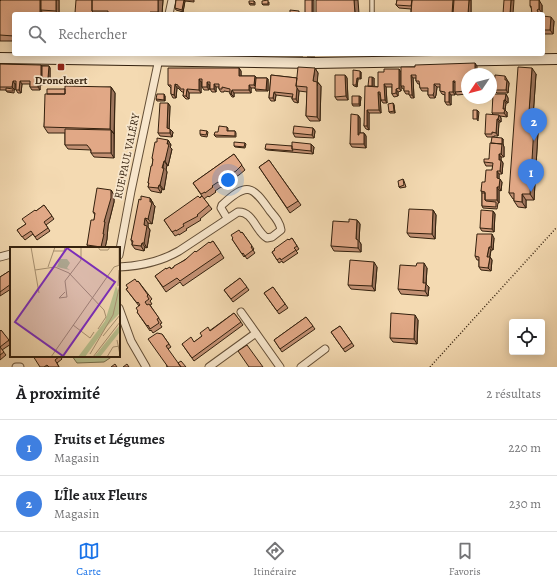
<!DOCTYPE html>
<html lang="fr">
<meta charset="utf-8">
<style>
body{margin:0;font-family:Alegreya,serif;background:#f6f6f6;color:#202124}
.controls{position:absolute;right:12px;bottom:12px;display:grid;overflow:hidden;border-radius:4px;box-shadow:0 2px 10px #0003}
.controls button{width:36px;height:36px;display:grid;place-items:center;padding:0;border:0;border-bottom:1px solid #e0e0e0;background:#fff;color:#202124;font:20px sans-serif}
.compass{position:absolute;left:461px;top:68px;width:36px;height:36px;border-radius:50%;background:#fff;box-shadow:0 2px 10px #0003;rotate:235deg}
.you{position:absolute;left:228px;top:180px;width:14px;height:14px;margin:-10px;border:3px solid #fff;border-radius:50%;background:#1a73e8;box-shadow:0 0 0 6px #1a73e833}
.badge{display:grid;place-items:center;width:26px;height:26px;border-radius:50%;background:#1a73e8;color:#fff;font-size:13px;font-weight:700}
.pin{position:absolute;translate:-50% -33px;filter:drop-shadow(0 1px 2px #0008)}
.pin::after{content:'';position:absolute;top:21px;width:14px;height:12px;background:inherit;clip-path:polygon(0 0,100% 0,50% 100%)}
.list{margin:0;padding:0;list-style:none}
h2{display:flex;justify-content:space-between;align-items:center;height:52px;margin:0;padding:0 16px;font-size:17px}
h2 small{font-size:13px;font-weight:400;color:#757577}
.list li{display:grid;grid-template-columns:26px 1fr auto;gap:12px;align-items:center;box-sizing:border-box;height:56px;padding:0 16px;border-top:1px solid #e0e0e0}
.list b{display:block;font-size:15px;white-space:nowrap}
.list p{margin:0;font-size:13px;white-space:nowrap;color:#757577}
.list em{font-size:13px;font-style:normal;color:#757577}
.icon{flex:none;width:22px;height:22px;fill:none;stroke:currentColor;stroke-width:2;stroke-linecap:round;stroke-linejoin:round}
.map{position:relative;flex:none;width:557px;height:367px;overflow:hidden}
.search{position:absolute;background:#fff;box-shadow:0 2px 10px #0003;left:12px;right:12px;top:12px;height:44px;display:flex;align-items:center;gap:10px;box-sizing:border-box;padding:0 14px;border-radius:4px;color:#757577;font-size:15px}
.sheet{height:164px;background:#fff}
nav{display:flex;justify-content:space-around;align-items:center;box-sizing:border-box;height:56px;border-top:1px solid #e0e0e0;background:#fff;font-size:11px;color:#757577}
nav a{display:grid;justify-items:center;gap:2px}
nav .on{color:#1a73e8}
.map>svg:first-child{display:block}
.green{fill:#b8c08f;stroke:#76704e}
.lines{fill:none;stroke-linecap:round;stroke-linejoin:round}
.lane-casing{stroke:#644f37;stroke-width:5.5}
.street-casing{stroke:#644f37;stroke-width:9}
.secondary-casing{stroke:#34210e;stroke-width:12}
.path{stroke:#34210e;stroke-width:1.5;stroke-dasharray:1 2;stroke-linecap:butt}
.lane{stroke:#f8e7cd;stroke-width:3.5}
.street{stroke:#f8e7cd;stroke-width:7}
.secondary{stroke:#f8e7cd;stroke-width:10}
.wall{fill:#c29073;stroke:#34210e}
.shaded-wall{fill:#9e765e;stroke:#34210e}
.building{fill:#e1a886;stroke:#34210e}
.poi-dot{fill:#8f2418;stroke:#f8e7cd;stroke-width:1.5}
.labels{text-anchor:middle;dominant-baseline:central;stroke-width:3.5;stroke-linejoin:round;paint-order:stroke}
.poi-label{font-size:11px;font-weight:bold;fill:#34210e;stroke:#f8e7cd}
.street-label{font-size:11px;fill:#34210e;stroke:#f8e7cd}
.inset-road{fill:none;stroke:#a79070;stroke-width:1}
.view{fill:#7b2cbf;fill-opacity:0.15;stroke:#7b2cbf;stroke-width:2}
.inset-edge{fill:none;stroke:#34210e;stroke-width:2}
</style>
<div class="map">
<svg width="557" height="367" viewBox="0 0 557 367">
<rect width="100%" height="100%" fill="#f4dab2"/>
<filter id="stains"><feTurbulence type="fractalNoise" baseFrequency=".005" numOctaves="4"/><feColorMatrix values="0 0 0 0 .2 0 0 0 0 .09 0 0 0 0 .02 0 0 0 .5 -.17"/></filter>
<radialGradient id="worn" r=".72"><stop offset=".6" stop-color="#630" stop-opacity="0"/><stop offset="1" stop-color="#630" stop-opacity=".3"/></radialGradient>
<!-- green -->
<path class="green" d="M72,356H113L104,362L77,363Z"/>
<g class="lines">
<defs>
<path id="lane" d="M372,14V0"/>
<path id="street" d="M169,14L172,0
M119,255L131,191L160,54
M0,257L11,254
M119,267C139,266 162,261 179,251L238,212C253,211 256,232 267,238L272,237L281,230C280,222 275,217 270,211C252,185 247,182 222,205L221,208L227,218
M119,308L131,341L146,367
M241,312L280,367
M16,367H20
M209,367L256,333
M301,367L325,349"/>
<path id="secondary" d="M0,58L313,63L557,59"/>
</defs>
<!-- lane casing -->
<use href="#lane" class="lane-casing"/>
<!-- street casing -->
<use href="#street" class="street-casing"/>
<!-- secondary casing -->
<use href="#secondary" class="secondary-casing"/>
<!-- path -->
<path class="path" d="M430,367L557,227"/>
<!-- lane -->
<use href="#lane" class="lane"/>
<!-- street -->
<use href="#street" class="street"/>
<!-- secondary -->
<use href="#secondary" class="secondary"/>
</g>
<!-- wall -->
<path class="wall" d="M1,0H59V14H14V41H0V1Z
M163,0L162,14H76L75,13Z
M176,0H194V2L185,1L183,12L176,10L175,8Z
M397,0H471V14H411V9L399,8L396,5Z
M254,1L255,2V5H250L249,3Z
M269,2V5H263L262,4Z
M542,5V13L541,14H532V9L530,6Z
M543,16L554,21L553,34H543Z
M167,54H303V56Z
M306,54H315V56H307Z
M0,64L49,66L50,68V80H43V85H40V90H32L30,87V84H22L21,93H18L16,90V84H15L14,93L7,92L6,90H0Z
M477,66L467,74V94L457,95L455,92V95H451V105H447L445,102V95L442,94L440,91V87H437L436,95L435,98H430L428,95V91H422L420,88V84H418L416,81V78H413L414,98H411L409,94H406L404,91V89H403L401,86V79V91L398,92V96L394,97L392,94V87H386L387,103H383L381,100L380,95L381,113H369V130L366,129L364,126L369,86H368L374,78V86L378,87L401,72Z
M239,68L241,71V76H255L256,78H267L268,79V91H256L255,88H251V93H234V97H232L230,94V92L224,91V92H221L219,89V87H216V92H212L210,89V85H209V90H204L202,87V82H201V93H189V99H186L183,96L184,92H182L178,88H177L176,98H173L171,94V88L168,85Z
M315,68L318,73L317,81L321,86L320,121H310L306,116L307,92L299,91L298,103L294,102L292,99V97L276,95L275,101H271L269,98L271,75L297,78Z
M360,71L361,72V79H358L357,87L354,86L353,85Z
M536,74L533,117L538,132L534,200H526V208L518,207L514,201V199H513L509,193Z
M345,75L347,78L348,100H337L335,97Z
M505,76L509,83L508,93H497L494,90Z
M111,87L115,93L114,158L94,157L91,153V150L68,149L65,145V133H48L44,127L47,94L65,89Z
M506,94L508,98V103H506L505,110L507,112V117L500,116L501,118V122H499L498,136H494V137H487L485,134L493,114L492,113Z
M165,96V101H157L156,99Z
M359,96L361,97L360,106H353L352,104Z
M168,103L170,106L169,129L173,132L172,137L160,136L158,133Z
M393,103L394,105L395,113H390L389,112Z
M358,115L360,118V133H364L366,136V148L352,147L350,144Z
M227,127L228,128V131H235L236,133V137H216L214,135L218,132Z
M313,128L315,131L314,138L295,137L293,133Z
M207,131L208,132L207,137L201,136L200,134Z
M503,139V144L504,147V157H501V160L503,163L502,174H499V179L502,182L501,191L499,190V203H498L497,209L483,208L482,206V193L481,191L485,182L492,170L493,166H486L484,162L489,159Z
M168,140L171,145L170,147L172,149L168,166L167,165L166,170L167,172L164,190L162,189L161,193L151,191L148,187L149,184L148,183L152,166L153,160L152,158Z
M245,143L246,144L245,148L235,147L234,146Z
M292,146L314,147L313,154L267,150L265,149Z
M234,154L245,170L239,175L229,181L230,182L222,188L221,187L215,191L216,192L209,197L208,196L204,199L212,209L200,219L201,220L186,229L187,230L179,235V234L175,236L164,220L202,196L193,183Z
M269,160L301,205L290,213L259,167Z
M403,179L404,181L406,187L400,188L399,187Z
M111,190L114,195V202L108,226V227L107,238V239L105,248H89L87,245L94,220L95,215L93,212Z
M150,198L153,203V204L155,206L152,224L148,223V227L150,230L147,248L145,247L144,251L135,249L132,245V242L131,240L141,200Z
M44,205L54,219L46,225L50,231L37,240L33,234L25,240L17,230L26,224L36,211Z
M433,210L436,215L435,239L410,237L407,233Z
M493,211L495,214L494,232L482,231L480,228Z
M357,220L360,224L359,241L361,244V252L334,251L331,246L349,222Z
M242,232L254,249L253,250L255,253L247,259L245,256L244,257L232,239Z
M292,238L299,249L296,251L298,253L283,263L282,261L279,263L272,252Z
M494,238L493,250H491L490,257L492,260L491,271L481,270L479,267V260H477L475,256Z
M213,241L224,258L183,286L180,282L166,292L155,276L166,269H171Z
M377,267L375,291L351,289L348,285Z
M427,268L426,284L429,287L428,296L401,294L398,289Z
M11,270V289L0,296V277Z
M240,278L249,290L233,302L224,290Z
M138,281L152,299L150,301L152,304L150,305L162,323L160,324L162,327L153,333L151,330L150,331L137,312L138,311L139,306L126,289Z
M273,287L288,308L279,314L264,293Z
M234,313L243,325L194,361L182,344L194,342Z
M306,317L315,329L282,352L274,340Z
M418,320L417,344L393,342L390,338Z
M340,326L354,346L345,352L331,332Z
M1,330L11,344L2,350L6,355L0,360V331Z
M162,334L171,347L168,349L167,367Z
M60,356L62,359L57,363L59,367H40Z"/>
<!-- shaded-wall -->
<path class="shaded-wall" d="M40,0H44L41,10L43,14H40Z
M56,0H59V14H58L56,11Z
M158,0H163L162,14H160L158,12Z
M184,0L185,1L183,12L182,10Z
M312,0H314V14H312Z
M354,0H358L359,14H355Z
M453,0H456L455,14H452Z
M469,0H471V14H468Z
M511,0H514L513,14H510Z
M539,0L542,5V13L539,9Z
M551,17L554,21L553,34L550,30Z
M475,63L477,66V74H475Z
M41,65L44,68L42,78L43,80V85L41,82Z
M49,66L50,68V80L48,78Z
M239,68L241,71V79L239,76Z
M315,68L318,73L317,86L313,81Z
M532,68L536,74L533,117L538,132L534,200L530,194L529,112Z
M399,69L401,72V91L399,88Z
M360,71L361,72V79L360,78Z
M345,75L347,78L348,100L346,96Z
M411,75L413,78L414,98L412,95Z
M255,76L257,79V88L254,85Z
M372,77L374,78V87L372,86Z
M267,78L268,79V91L266,90Z
M357,78L358,79L357,87L356,85Z
M199,79L201,82V93L199,90Z
M507,80L509,83L508,93L506,90Z
M13,81L15,84V90L12,87Z
M20,81L22,84L21,93L19,90Z
M38,81L40,85V90L38,87Z
M453,81L456,84L455,95L453,92Z
M207,82L209,85V90L207,87Z
M317,82L321,86L320,121L317,117Z
M175,84L177,88L176,98L174,95Z
M214,84L216,87V92L214,89Z
M384,84L386,87L387,103L385,100Z
M434,84L437,87L436,95L435,98L433,95Z
M466,84L467,85V93L466,91Z
M249,85L251,88V93L249,90Z
M111,87L115,93L114,134L110,129Z
M297,88L299,91L298,103L296,99Z
M187,89L189,93V99L186,96Z
M396,89L398,92V96L396,93Z
M232,90L234,93V97L231,94Z
M274,92L276,95L275,101L273,98Z
M378,92L380,95L381,113L379,110Z
M449,92L451,95V105L449,102Z
M164,94L165,96V101L164,100Z
M506,94L508,98V103L505,100Z
M359,96L361,97L360,106L359,104Z
M504,100L506,103L505,110L507,112V117L504,113L503,109Z
M168,103L170,106L169,131L167,128Z
M393,103L394,105L395,113L394,111Z
M367,110L369,113V130L367,126Z
M477,110L479,112L478,121L477,119Z
M358,115L360,118V138L358,135Z
M499,115L501,118V122L498,119Z
M497,119L499,122L498,136L496,133Z
M313,128L315,131L314,138L312,135Z
M170,129L173,132L172,137L170,133Z
M111,130L114,134V158L111,153Z
M364,133L366,136V148L364,144Z
M502,138L503,139V144L504,147V157L501,154Z
M168,140L171,145L170,147L172,149L168,166L165,161Z
M311,144L314,147L313,154L311,151Z
M499,154L501,157V160L503,163L502,174L500,171L499,160Z
M164,161L167,165L166,170L167,172L164,190L160,185Z
M497,171L499,174V182L497,178Z
M500,179L502,182L501,191L499,187Z
M159,185L162,189L161,193L158,188Z
M497,187L499,190V203L497,200Z
M111,190L114,195V202L108,226V227L107,238V239L105,248H102L101,247L104,222Z
M522,194L526,200V208L522,202Z
M150,198L153,203V204L155,206L152,224L148,219Z
M433,210L436,215L435,239L432,234Z
M493,211L495,214L494,232L492,229Z
M145,218L148,223V227L150,230L147,248L144,243V225Z
M357,220L360,224L359,241L361,244V252L358,248L356,239Z
M492,234L494,238L493,250L491,247Z
M142,243L145,247L144,251L141,246Z
M489,247L491,250L489,260L487,257Z
M490,257L492,260L491,271L488,268Z
M374,262L377,267L375,291L372,286Z
M424,263L427,268L426,284L429,287L428,296L425,291L423,283Z
M415,315L418,320L417,344L414,339Z"/>
<!-- building -->
<path class="building" d="M1,0H40V14H14V36L0,35V1Z
M41,0H56V11L41,10Z
M76,0H92V11L94,13H75Z
M92,0H158V12H150V14H108V11H92Z
M176,0H184L182,10L175,8Z
M268,0V4H262V1Z
M305,0H312V14H305Z
M316,0H354L355,14H316Z
M397,0H412L411,6L396,5Z
M412,0H453L452,14H411Z
M454,0H469L468,14H453Z
M504,0H511L510,14H503Z
M530,0H539V9L537,10L539,14H532L531,6H530Z
M249,1H254V4L249,3Z
M290,10L299,11V14H290Z
M543,16L551,17L550,30H543Z
M475,63V74H467V84H466V91L455,92V81H453V92H449V102H445V92L440,91V84H434V92L433,95H428V88H420L419,81H416V75H411L412,95H409V91H404V86H401V67H415V65Z
M0,64L41,65V82L38,81V87H30V81H20L19,90H16V81H13L12,87H0Z
M42,66H49L48,78H42Z
M298,67L315,68L313,81L317,82V117L306,116L307,87L296,86Z
M518,67L532,68L529,112L534,126L530,194H522V202L514,201V193H509Z
M168,68H239V76H255L254,85H249V90H232L231,94H230V89L222,87V89H219V84H214V89H210V82H207V87H202V79H199V90L187,89L186,96H183L184,89H180V87H178V85L175,84L174,95L171,94V85H168Z
M384,69H399V88L396,89V93L392,94V84H384L385,100H381L380,92H378L379,110H367V126H364L365,86L378,87V72H384Z
M353,70L360,71V78H357L356,85H353Z
M271,75L297,78L296,86L297,88L296,99H292L293,94L274,92L273,98H269Z
M335,75H345L346,96L335,97Z
M495,75L505,76V80H507L506,90H494Z
M369,77H372V86H368Z
M256,78H267L266,90L255,89Z
M65,86L111,87L110,129L44,127L45,94H65Z
M6,88L13,89V91H6Z
M47,89H65V94H47Z
M157,94H164V100L156,99Z
M493,94H506L505,100H504L503,109H505L504,113H492Z
M352,96H359V104H352Z
M160,103H168L167,128L170,129V133H158Z
M393,103L394,111L389,112L388,104Z
M473,110H477V119H473Z
M351,114L358,115V135H359V133H364V144H350Z
M486,114L499,115L498,119H497L496,133L492,132V134H485Z
M219,126L227,127V131H235V136L214,135L215,132H218Z
M294,126L313,128L312,135L293,133Z
M65,129L111,130V153H91V150L87,145H65Z
M200,130L207,131L206,135L200,134Z
M492,137L502,138V144L491,143Z
M157,138L168,140L167,144H169L165,161H164L162,168H164L160,185H159L158,188L148,187L149,183H148L151,166H152L153,159L152,158L155,142H157Z
M234,142L245,143L244,147L234,146Z
M292,142L311,144V151L292,149Z
M490,143L502,144L501,154H499V160H501L500,171H497V178L500,179L499,187H497V200H485V192L481,191L482,182H485L486,170H492L493,163L484,162V159H489Z
M266,144L292,146V149L293,151L265,149Z
M234,154L242,165L236,171L226,177L227,178L219,183L218,182L212,186L213,187L205,193V192L201,194L193,183Z
M269,160L298,201L287,208L259,167Z
M120,177L124,178L123,182H119Z
M403,179L404,185L399,187L398,181Z
M97,188L111,190V198L104,222H105L103,234H104L101,247L87,245L91,220H94L95,213L93,212Z
M482,193H485V200L486,201L496,202V207L482,206Z
M141,196L150,198V202H152L148,219L145,218L144,225L147,226L144,243H142L141,246L132,245L133,241L131,240L139,199L141,200Z
M198,196L200,198L202,196L209,205L197,215L198,216L183,224L184,226L176,231V230L172,232L164,220Z
M44,205L52,216L44,222L48,228L35,237L31,231L22,237L17,230L26,224L22,219L35,210L36,211Z
M409,209L433,210L432,234L407,233Z
M481,210L493,211L492,229L480,228Z
M349,219L357,220L356,239L358,240V248L331,246L333,221L349,222Z
M239,230L241,233L242,232L252,246L251,247L253,250L245,256L243,253L242,254L232,239L233,238L231,235Z
M477,234H492L491,247H489L487,257H490L488,268L479,267V257L475,256Z
M292,238L297,246L294,248L296,250L281,260L280,258L277,260L272,252L275,250L274,249L288,239L289,240Z
M213,241L221,253L180,281L177,278L163,287L155,276L166,268V269L170,267L171,269L174,267V266L185,260L195,251L196,252L209,242L210,243Z
M350,260L374,262L372,286L348,285Z
M417,263H424L423,283H426L425,291L398,289L400,265L416,266Z
M11,270V284L0,292V277Z
M240,278L247,287L231,299L224,290Z
M135,279L137,282L138,281L148,295L147,296L149,299L145,302L147,305L149,304L159,318L157,319L159,323L150,329L148,325L147,326L137,312L138,311L136,308L140,305L138,302L137,303L126,289L128,288L126,285Z
M273,287L285,304L277,311L264,293Z
M234,313L241,322L192,358L182,344L191,337L194,342L202,336L200,333L208,327L210,331Z
M391,313L415,315L414,339L390,338Z
M306,317L313,326L280,349L274,340Z
M340,326L352,343L343,349L331,332Z
M1,330L9,340L0,347L4,352L0,355V331Z
M157,333L162,334L169,344L166,346L181,367H168L148,339Z
M247,345L263,367H249L238,351Z
M33,356H60L55,360L59,367H49L47,365L44,367H40Z
M181,361L186,367H181L178,363Z
M115,364L117,367H111Z
M127,364L129,367H123Z"/>
<!-- markers -->
<rect class="poi-dot" x="57" y="63" width="8" height="8" rx="2"/>
<g class="labels">
<!-- poi labels -->
<g class="poi-label">
<text x="61" y="80">Dronckaert</text>
</g>
<!-- street labels -->
<g class="street-label">
<text transform="translate(127 156) rotate(-78)">RUE PAUL VALÉRY</text>
</g>
</g>
<!-- overview -->
<g transform="translate(10 247)">
<rect width="110" height="110" fill="#f4dab2"/>
<path d="M50,12H57L60,16L57,21L60,23L47,20ZM106,39L109,46V67L97,79L75,110H68L95,74ZM109,79V86L90,110H84Z" fill="#b8c08f"/>
<path class="inset-road" d="M21,0L29,46M88,0L90,3H98L100,0M43,4H54L55,0M109,19V0M38,20L45,0M25,23L45,20L59,26L94,63L96,70L88,82M108,39L109,23M55,45L49,51L57,50L55,34L71,13V0M63,78L80,91L84,85M93,89L110,68M107,93L110,108M80,107L103,68L110,37M41,110L104,20L110,18M83,110L110,75M97,110L103,100L110,99"/>
<path class="view" d="M57,1L105,35L53,109L5,75Z"/>
<rect width="110" height="110" class="inset-edge"/>
</g>
<rect width="100%" height="100%" filter="url(#stains)"/>
<rect width="100%" height="100%" fill="url(#worn)"/>
</svg>
<div class="controls">
<button><svg class="icon" aria-label="locate" viewBox="0 0 24 24"><circle cx="12" cy="12" r="6"/><path d="M12 2v4M12 18v4M2 12h4M18 12h4"/></svg></button>
</div>
<svg class="compass" viewBox="-18 -18 36 36"><path d="M0-13l5 13h-10z" fill="#e53935"/><path d="M0 13l5-13h-10z" fill="#757577"/></svg>
<div class="you"></div>
<div class="pin badge" style="left:531px;top:192px;background:#3f7fe0">1</div>
<div class="pin badge" style="left:534px;top:141px;background:#3f7fe0">2</div>
<div class="search"><svg class="icon" aria-label="search" viewBox="0 0 24 24"><circle cx="10" cy="10" r="6"/><path d="M15 15l6 6"/></svg>Rechercher</div>
</div>
<section class="sheet">
<h2>À proximité<small>2 résultats</small></h2>
<ul class="list">
<li><span class="badge" style="background:#3f7fe0">1</span><div><b>Fruits et Légumes</b><p>Magasin</p></div><em>220 m</em></li>
<li><span class="badge" style="background:#3f7fe0">2</span><div><b>L'Île aux Fleurs</b><p>Magasin</p></div><em>230 m</em></li>
</ul>
</section>
<nav>
<a class="on"><svg class="icon" aria-label="map" viewBox="0 0 24 24"><path d="M3 6l6-2 6 2 6-2v14l-6 2-6-2-6 2zM9 4v14M15 6v14"/></svg>Carte</a>
<a><svg class="icon" aria-label="directions" viewBox="0 0 24 24"><path d="M12 3l9 9-9 9-9-9zM9 14v-3h6M13 9l2 2-2 2"/></svg>Itinéraire</a>
<a><svg class="icon" aria-label="saved" viewBox="0 0 24 24"><path d="M7 4h10v16l-5-4-5 4z"/></svg>Favoris</a>
</nav>
